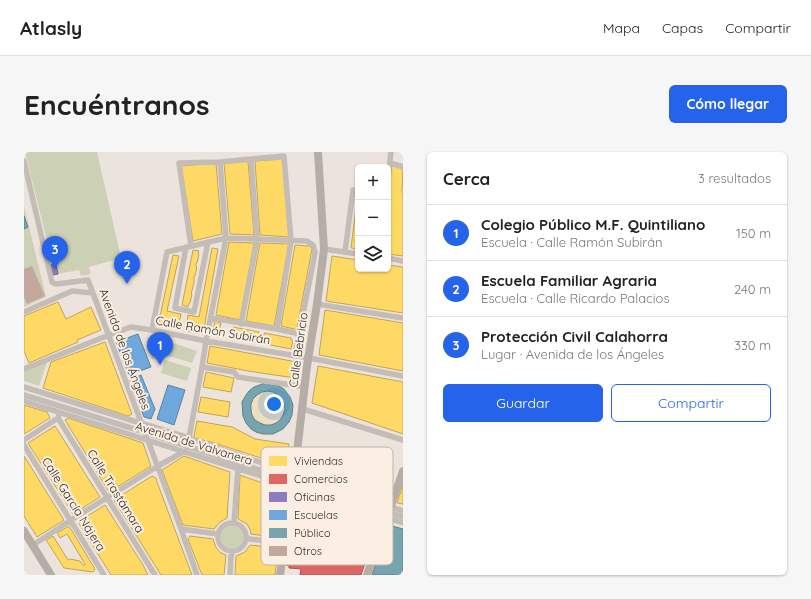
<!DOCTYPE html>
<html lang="es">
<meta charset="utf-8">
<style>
body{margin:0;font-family:Quicksand,sans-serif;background:#f6f6f6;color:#222}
.controls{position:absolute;right:12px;top:12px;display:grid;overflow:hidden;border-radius:6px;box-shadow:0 1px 3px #0004}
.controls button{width:36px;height:36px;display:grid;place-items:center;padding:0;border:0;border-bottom:1px solid #e0e0e0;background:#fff;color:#222;font:20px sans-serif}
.you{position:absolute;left:250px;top:252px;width:14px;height:14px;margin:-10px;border:3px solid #fff;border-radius:50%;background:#1a73e8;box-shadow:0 0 0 6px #1a73e833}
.badge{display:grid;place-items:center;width:26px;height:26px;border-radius:50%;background:#2563eb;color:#fff;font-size:13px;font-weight:700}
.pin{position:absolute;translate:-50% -33px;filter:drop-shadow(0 1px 2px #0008)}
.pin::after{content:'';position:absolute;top:21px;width:14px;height:12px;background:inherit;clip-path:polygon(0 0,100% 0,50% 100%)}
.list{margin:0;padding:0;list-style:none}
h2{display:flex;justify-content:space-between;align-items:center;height:52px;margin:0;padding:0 16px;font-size:17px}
h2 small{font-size:13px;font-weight:400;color:#767676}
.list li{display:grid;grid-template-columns:26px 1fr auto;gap:12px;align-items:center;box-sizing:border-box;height:56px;padding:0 16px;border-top:1px solid #e0e0e0}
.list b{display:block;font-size:15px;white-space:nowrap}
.list p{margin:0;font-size:13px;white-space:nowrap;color:#767676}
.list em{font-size:13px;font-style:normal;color:#767676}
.actions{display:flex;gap:8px;padding:12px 16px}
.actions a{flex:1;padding:9px 0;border:1px solid #2563eb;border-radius:6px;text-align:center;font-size:14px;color:#2563eb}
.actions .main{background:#2563eb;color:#fff}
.icon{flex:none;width:22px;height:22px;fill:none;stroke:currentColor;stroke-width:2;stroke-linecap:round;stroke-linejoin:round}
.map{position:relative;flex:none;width:379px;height:423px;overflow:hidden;border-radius:6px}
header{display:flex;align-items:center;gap:24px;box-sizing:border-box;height:56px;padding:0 20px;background:#fff;border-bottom:1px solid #e0e0e0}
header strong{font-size:19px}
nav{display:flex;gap:22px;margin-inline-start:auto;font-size:14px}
.intro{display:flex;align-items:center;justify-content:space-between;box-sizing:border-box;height:96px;padding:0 24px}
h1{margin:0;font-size:28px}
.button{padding:10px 18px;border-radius:6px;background:#2563eb;color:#fff;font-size:14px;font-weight:700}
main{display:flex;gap:24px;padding:0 24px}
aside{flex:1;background:#fff;border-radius:6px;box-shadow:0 1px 3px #0004}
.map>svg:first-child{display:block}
.green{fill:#ccd1b5}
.sand{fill:#efdec0}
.homes{fill:#ffd966;stroke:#c2a452}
.shops{fill:#e06666;stroke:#ac5452}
.offices{fill:#8e7cc3;stroke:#736393}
.schools{fill:#6fa8dc;stroke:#5d82a5}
.public{fill:#76a5af;stroke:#628085;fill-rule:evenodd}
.building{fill:#c1a79c}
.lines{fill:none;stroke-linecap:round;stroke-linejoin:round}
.street{stroke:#c4bcb6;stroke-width:5.5}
.secondary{stroke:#b5ada6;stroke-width:8}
.labels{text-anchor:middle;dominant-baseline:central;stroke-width:4;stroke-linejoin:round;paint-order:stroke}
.street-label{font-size:12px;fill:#342a24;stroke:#faefe2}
.key{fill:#faefe2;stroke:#bfb4a9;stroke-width:1}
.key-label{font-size:11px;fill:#342a24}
</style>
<header>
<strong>Atlasly</strong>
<nav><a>Mapa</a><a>Capas</a><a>Compartir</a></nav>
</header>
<div class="intro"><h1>Encuéntranos</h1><a class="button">Cómo llegar</a></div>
<main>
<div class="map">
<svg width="379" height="423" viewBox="0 0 379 423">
<rect width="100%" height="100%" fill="#ece4dc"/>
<!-- green -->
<path class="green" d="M1,0H73L97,106L65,115L67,122L57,124L55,118L34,122L31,121Z
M0,54L22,145L0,155Z
M132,189L142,192L137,209L127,206Z
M146,190L173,199L168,211L142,203Z
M141,208L167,216L163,229L137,221Z
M23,210L15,234L0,229V219Z
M197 385a11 11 0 1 1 22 0a11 11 0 1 1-22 0Z"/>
<!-- sand -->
<path class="sand" d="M227 256a17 17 0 1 1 34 0a17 17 0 1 1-34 0Z"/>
<!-- homes -->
<path class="homes" d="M260,7L265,85L236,83L231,9Z
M224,9L230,83L206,82L200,11Z
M192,11L198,82L169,89L157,14Z
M368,13L379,17L378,40L379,41V104L364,102V42Z
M334,39V97L327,96Z
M205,90L230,91L216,168L192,163Z
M236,91L265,92L250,174L222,169Z
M271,93L286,94L288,97L273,176L272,177H270L257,174Z
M188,96L194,97L179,182L162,179L164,163L175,165Z
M169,98L175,99L174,101L175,102L173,111H172V115H173L171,124H170V131L167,142H168L166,151H165L164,155L158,153Z
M149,103L155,104L143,159L157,162L154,177L134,174Z
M308,104L334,108V117H364V113L379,115V161L302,149Z
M34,150L42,167L67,155L77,178L53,188L54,190L5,211L0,199V164Z
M301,158L379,171V219L295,203Z
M191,169L197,171L194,185L188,183Z
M209,175L235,180V182L240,183V181L267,186V188H269L267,197L205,185L206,177L208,178Z
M81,190L108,262L104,264L19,236L27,210Z
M186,194L273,210L271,226L224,219L183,211Z
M294,214L379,230V282L288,251Z
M182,220L210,226L207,240L179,235Z
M177,245L206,250L204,265L174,260Z
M0,253L23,260L26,266L0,282Z
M44,266L119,291L127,314L85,340L41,268Z
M173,269L208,275L231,287L265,292L262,314L187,290L170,286V284Z
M31,274L76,345L49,362L4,291Z
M0,304L40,368L13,385L0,364Z
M160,304L206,320L203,366L196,370L190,377L159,373L138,318Z
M216,323L261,339L256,386L227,382L226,377L223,372L214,367Z
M128,324L132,326L133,330L168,423H137L90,348Z
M379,333V352L373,351Z
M81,353L119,413L124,423H87L54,370Z
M45,374L71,417L69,420L40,416L22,388L29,384L44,408L46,407L56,409L59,413H61V412L43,382L36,386L33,381Z
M166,384L189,387L191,393L193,397L197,401L202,403L200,423H178L164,387Z
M226,393L254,396L251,423H211L212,404L221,400Z"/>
<!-- shops -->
<path class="shops" d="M274,343L355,370L337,423H276L277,417L265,416V414L262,413L272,344Z"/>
<!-- offices -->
<path class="offices" d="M32,112L34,122L29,123L26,113Z"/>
<!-- schools -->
<path class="schools" d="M114,182L127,215L105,223L92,190Z
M117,223L131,257L127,267L120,265L106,228Z
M144,233L161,238L150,273L133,267Z"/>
<!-- public -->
<path class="public" d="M0,64L4,75L0,77Z
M241,231L255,234L260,237L266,245L269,253L268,263L265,270L259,277L249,282H239L232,280L227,277L222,271L219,264L218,250L222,243L225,239L230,235ZM243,239L249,240L254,243L258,247L260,252L261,257L259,263L256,268L252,271L247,273H241L236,271L231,268L228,263L227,258V252L229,247L233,243L238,240Z
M365,373L379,377V423H348Z"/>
<!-- building -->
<path class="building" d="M8,114L21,144L3,152L0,145V117Z"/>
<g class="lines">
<!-- street -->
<path class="street" d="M0,9L28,130L32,132L64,128L157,377L173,423
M366,11L379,15
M364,24L367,0
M167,94L155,11L196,10L260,4L267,89L253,177
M162,95L151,156L170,160L184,90
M300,97L334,102
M321,100L329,38
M364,106L379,109
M293,152L379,166
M0,160L48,139L69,141
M187,166L253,177L276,182
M217,172L233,88L227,7
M128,178L143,100L202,86L283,89L289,93L291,101L271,203
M178,215L210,220L214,225L281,235
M0,217L85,183L107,175L128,178L182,189L285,206L379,224
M0,235L165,286L379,359
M0,243L120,280L379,365
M0,249L269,334L379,371
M279,257L379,288
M34,266L131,423
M165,286L178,215L182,189L202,86L196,10
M0,288L34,266L35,263
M0,293L80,423
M194 385a14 14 0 1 1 28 0a14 14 0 1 1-28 0Z
M210,371L214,316
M157,377L194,382
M223,385L225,387L261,391
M9,393L47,368L134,314L161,299
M206,423L207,404L209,399"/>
<!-- secondary -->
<path class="secondary" d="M0,379L27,423
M256,423L269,334L283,214L293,152L300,97L294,0
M343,423L379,319"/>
</g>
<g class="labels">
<!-- street labels -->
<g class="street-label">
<text transform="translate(189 178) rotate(10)">Calle Ramón Subirán</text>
<text transform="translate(101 197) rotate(70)">Avenida de los Ángeles</text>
<text transform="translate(274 198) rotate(-82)">Calle Bebricio</text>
<text transform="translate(170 291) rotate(17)">Avenida de Valvanera</text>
<text transform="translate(92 339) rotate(58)">Calle Trastámara</text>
<text transform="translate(50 352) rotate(58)">Calle García Nájera</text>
</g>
</g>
<!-- legend -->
<rect x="237" y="295" width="132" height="118" rx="6" class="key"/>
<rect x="245" y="304" width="18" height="10" fill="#ffd966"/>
<rect x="245" y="322" width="18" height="10" fill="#e06666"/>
<rect x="245" y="340" width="18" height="10" fill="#8e7cc3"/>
<rect x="245" y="358" width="18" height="10" fill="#6fa8dc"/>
<rect x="245" y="376" width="18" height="10" fill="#76a5af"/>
<rect x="245" y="394" width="18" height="10" fill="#c1a79c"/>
<g class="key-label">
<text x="270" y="313">Viviendas</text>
<text x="270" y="331">Comercios</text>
<text x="270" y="349">Oficinas</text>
<text x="270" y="367">Escuelas</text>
<text x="270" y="385">Público</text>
<text x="270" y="403">Otros</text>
</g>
</svg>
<div class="controls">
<button>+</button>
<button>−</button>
<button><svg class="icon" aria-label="layers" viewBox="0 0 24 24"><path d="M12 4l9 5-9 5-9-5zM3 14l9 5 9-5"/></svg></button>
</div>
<div class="you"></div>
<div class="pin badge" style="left:136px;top:213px">1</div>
<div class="pin badge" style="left:103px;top:132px">2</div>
<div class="pin badge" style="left:31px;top:117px">3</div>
</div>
<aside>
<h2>Cerca<small>3 resultados</small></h2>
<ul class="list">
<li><span class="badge">1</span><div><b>Colegio Público M.F. Quintiliano</b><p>Escuela · Calle Ramón Subirán</p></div><em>150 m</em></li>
<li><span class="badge">2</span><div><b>Escuela Familiar Agraria</b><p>Escuela · Calle Ricardo Palacios</p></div><em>240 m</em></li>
<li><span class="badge">3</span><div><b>Protección Civil Calahorra</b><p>Lugar · Avenida de los Ángeles</p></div><em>330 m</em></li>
</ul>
<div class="actions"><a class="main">Guardar</a><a>Compartir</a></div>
</aside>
</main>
